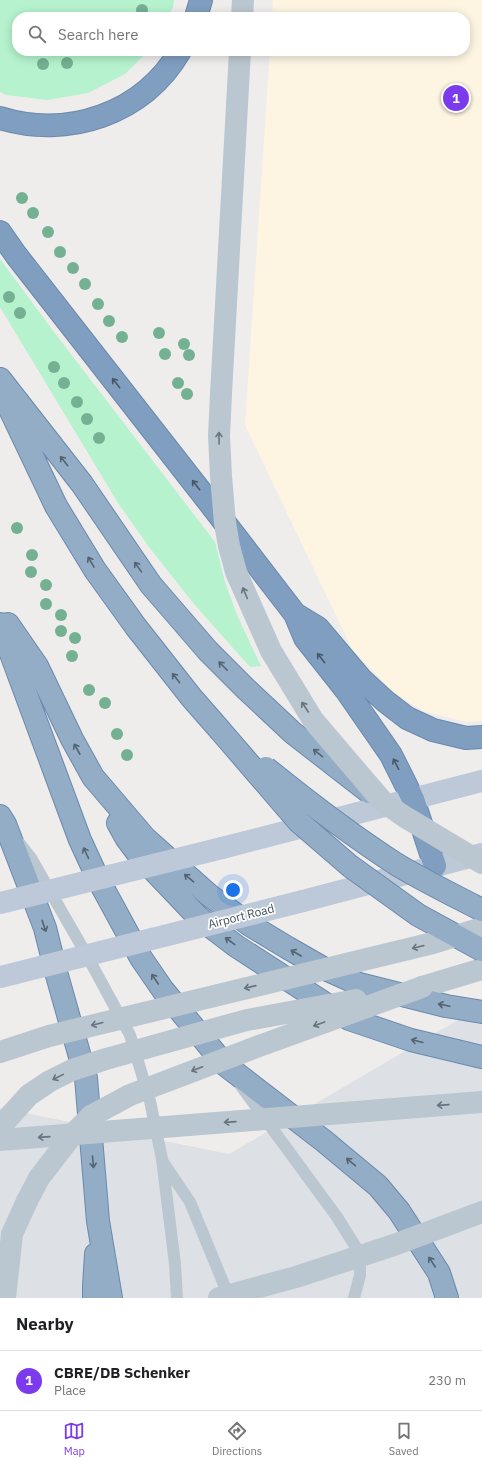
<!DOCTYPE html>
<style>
body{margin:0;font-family:"IBM Plex Sans",sans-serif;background:#f6f6f6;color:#202124}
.you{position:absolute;left:233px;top:890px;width:14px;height:14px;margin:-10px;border:3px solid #fff;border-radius:50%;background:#1a73e8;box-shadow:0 0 0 6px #1a73e833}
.badge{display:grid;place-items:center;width:26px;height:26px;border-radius:50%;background:#7c3aed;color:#fff;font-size:13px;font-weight:700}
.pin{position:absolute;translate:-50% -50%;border:2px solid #fff;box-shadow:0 1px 4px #0006}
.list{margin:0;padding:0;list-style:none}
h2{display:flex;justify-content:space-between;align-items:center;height:52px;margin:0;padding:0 16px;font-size:17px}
h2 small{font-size:13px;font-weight:400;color:#757577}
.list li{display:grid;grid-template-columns:26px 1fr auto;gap:12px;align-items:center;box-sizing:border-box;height:60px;padding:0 16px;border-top:1px solid #e0e0e0}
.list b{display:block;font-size:15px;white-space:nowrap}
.list p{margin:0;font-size:13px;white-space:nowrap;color:#757577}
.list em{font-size:13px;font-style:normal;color:#757577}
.icon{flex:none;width:22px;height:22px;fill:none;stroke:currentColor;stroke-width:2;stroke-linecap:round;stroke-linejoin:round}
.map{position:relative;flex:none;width:482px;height:1298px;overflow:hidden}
.search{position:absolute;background:#fff;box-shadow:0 2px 10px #0003;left:12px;right:12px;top:12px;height:44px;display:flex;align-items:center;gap:10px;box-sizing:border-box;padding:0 14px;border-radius:16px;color:#757577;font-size:15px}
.sheet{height:112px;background:#fff}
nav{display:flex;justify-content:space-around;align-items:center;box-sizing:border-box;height:56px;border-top:1px solid #e0e0e0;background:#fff;font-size:11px;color:#757577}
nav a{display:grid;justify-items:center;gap:2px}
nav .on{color:#7c3aed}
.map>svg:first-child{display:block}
.commercial{fill:#fdf5e2}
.airport{fill:#dde0e5}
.green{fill:#b5f2cd}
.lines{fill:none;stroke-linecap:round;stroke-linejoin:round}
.trunk-casing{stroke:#6a89ac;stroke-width:24}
.motorway-casing{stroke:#6a89ac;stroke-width:24}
.service{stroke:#bbc7d0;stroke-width:12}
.tertiary{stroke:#bbc7d0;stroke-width:22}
.secondary{stroke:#bdc9d8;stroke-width:22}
.trunk{stroke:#94adc7;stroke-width:22}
.motorway{stroke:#7f9ec0;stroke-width:22}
.trunk-bridge-casing{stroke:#6a89ac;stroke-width:24;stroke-linecap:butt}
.minor-bridge{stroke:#bbc7d0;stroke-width:22}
.tertiary-bridge{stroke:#bbc7d0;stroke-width:22}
.secondary-bridge{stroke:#bdc9d8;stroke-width:22}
.trunk-bridge{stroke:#94adc7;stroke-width:22}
.tree{fill:#74b192}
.oneway{stroke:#495865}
.oneway2{stroke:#67747e}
.oneway3{stroke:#536371}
.labels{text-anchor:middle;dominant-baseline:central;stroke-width:3.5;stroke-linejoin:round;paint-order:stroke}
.street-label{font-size:12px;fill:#43505b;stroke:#fff}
</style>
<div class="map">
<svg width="482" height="1298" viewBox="0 0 482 1298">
<rect width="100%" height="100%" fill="#efecec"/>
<!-- commercial -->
<path class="commercial" d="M273,0H482V721L466,722L423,711L394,693L352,649L245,425L270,51H465V17H272Z"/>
<!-- airport -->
<path class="airport" d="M482,1006V1298H0V1108L229,1154Z"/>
<!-- green -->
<path class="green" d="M0,0H174L173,7L168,17H17V51H148L125,74L88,93L47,100L6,95L0,92Z
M0,259L54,332L215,542L225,582L237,615L261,666L250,667L194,604L149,547L118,503L0,307Z"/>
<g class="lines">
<defs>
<path id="trunk" d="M0,379L82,484L151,585L208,651L246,689L293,733L369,792
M7,403L56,506L95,570L136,627L191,697L219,729
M0,624L80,840L98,879L141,958L163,990L224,1064L324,1141L378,1186L399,1211L439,1273L447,1298
M8,624L37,666L72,739L93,777L145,838L209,895L250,925L288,948L323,968L359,984L446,1006L482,1012
M0,816L5,824L45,928L56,972L86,1078L98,1221L111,1298
M118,823L127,839L139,855L198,917L236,946L349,1019L411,1040L482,1057
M94,1298V1286L96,1254"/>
<path id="motorway" d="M196,17L201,0
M0,118C68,139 143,114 180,51
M0,232L16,255L205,497L295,614L305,638L346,690L391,755L413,799L435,866
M295,614L318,628L361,679L385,701L407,718L433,730L466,738L482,737"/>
</defs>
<!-- trunk casing -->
<use href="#trunk" class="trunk-casing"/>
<!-- motorway casing -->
<use href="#motorway" class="motorway-casing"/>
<!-- service -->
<path class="service" d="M20,844L31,858L85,952L130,1035L150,1101L162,1159L175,1264L177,1298
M241,1086L337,1217L357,1249L360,1262V1275L354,1298
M163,1162L190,1202L225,1287L232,1298"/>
<!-- tertiary -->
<path class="tertiary" d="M242,17L243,0
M221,394L240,51
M422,987L482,969
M5,1298L12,1234L27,1201"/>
<!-- secondary -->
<path class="secondary" d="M222,848L482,781
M303,901L482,854"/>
<!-- trunk -->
<use href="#trunk" class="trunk"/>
<!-- motorway -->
<use href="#motorway" class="motorway"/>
<defs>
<path id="trunk-bridge" d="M219,729L299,822L350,866L418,915L482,950
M266,768C308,802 351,835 396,864C424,881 453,895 482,910"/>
</defs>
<!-- trunk-bridge casing -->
<use href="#trunk-bridge" class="trunk-bridge-casing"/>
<!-- minor-bridge -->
<path class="minor-bridge" d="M0,1140L482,1102"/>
<!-- tertiary-bridge -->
<path class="tertiary-bridge" d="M221,394L219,436L221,476L225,523L229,546L236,572L271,651L313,720L383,802L405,817L482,863
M0,1052L49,1036L433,943L482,928
M0,1127L29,1095L50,1081L72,1070L106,1059L247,1020L356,1000
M27,1201L39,1178L73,1134L91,1116L130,1095L259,1046L422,987
M219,1298L296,1277L394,1245L482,1212"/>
<!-- secondary-bridge -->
<path class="secondary-bridge" d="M0,903L222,848
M0,977L303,901"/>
<!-- trunk-bridge -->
<use href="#trunk-bridge" class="trunk-bridge"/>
</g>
<!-- trees -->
<g class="tree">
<circle cx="142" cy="10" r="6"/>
<circle cx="67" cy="63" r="6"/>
<circle cx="43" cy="64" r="6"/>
<circle cx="22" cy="198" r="6"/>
<circle cx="33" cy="213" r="6"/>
<circle cx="48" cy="232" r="6"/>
<circle cx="60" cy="252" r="6"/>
<circle cx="73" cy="268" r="6"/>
<circle cx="85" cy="284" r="6"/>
<circle cx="9" cy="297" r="6"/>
<circle cx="98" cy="304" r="6"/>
<circle cx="20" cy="313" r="6"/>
<circle cx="109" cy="321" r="6"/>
<circle cx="159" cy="333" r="6"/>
<circle cx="122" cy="337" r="6"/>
<circle cx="184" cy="344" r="6"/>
<circle cx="165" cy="354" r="6"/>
<circle cx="189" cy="355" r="6"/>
<circle cx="54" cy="367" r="6"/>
<circle cx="64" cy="383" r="6"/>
<circle cx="178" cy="383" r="6"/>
<circle cx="187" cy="394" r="6"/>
<circle cx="77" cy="402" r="6"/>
<circle cx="87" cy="419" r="6"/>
<circle cx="99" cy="438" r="6"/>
<circle cx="17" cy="528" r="6"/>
<circle cx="32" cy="555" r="6"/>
<circle cx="31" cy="572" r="6"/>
<circle cx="46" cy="585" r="6"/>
<circle cx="46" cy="604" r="6"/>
<circle cx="61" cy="615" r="6"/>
<circle cx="61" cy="631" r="6"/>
<circle cx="75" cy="638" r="6"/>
<circle cx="72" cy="656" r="6"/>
<circle cx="89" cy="690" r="6"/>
<circle cx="105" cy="703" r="6"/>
<circle cx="117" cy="734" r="6"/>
<circle cx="127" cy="755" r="6"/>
</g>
<!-- one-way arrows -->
<defs><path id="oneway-shaft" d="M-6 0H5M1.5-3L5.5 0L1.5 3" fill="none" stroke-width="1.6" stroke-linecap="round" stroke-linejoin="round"/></defs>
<g class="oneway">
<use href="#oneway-shaft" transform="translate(116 383) rotate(-128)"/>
<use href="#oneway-shaft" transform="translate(196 485) rotate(-128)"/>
<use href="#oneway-shaft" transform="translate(321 658) rotate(-128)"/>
<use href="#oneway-shaft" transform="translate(396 764) rotate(-117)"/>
</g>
<g class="oneway2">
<use href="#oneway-shaft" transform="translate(219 438) rotate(-91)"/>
<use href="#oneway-shaft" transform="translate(245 593) rotate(-113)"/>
<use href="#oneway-shaft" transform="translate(305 707) rotate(-123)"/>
<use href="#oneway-shaft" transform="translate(418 947) rotate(166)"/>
<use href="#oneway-shaft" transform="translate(250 987) rotate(167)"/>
<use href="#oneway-shaft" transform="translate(97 1024) rotate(166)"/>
<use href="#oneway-shaft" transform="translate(319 1024) rotate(160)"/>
<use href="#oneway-shaft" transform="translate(197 1069) rotate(159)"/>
<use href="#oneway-shaft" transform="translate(58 1077) rotate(154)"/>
<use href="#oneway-shaft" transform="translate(443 1105) rotate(176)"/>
<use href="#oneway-shaft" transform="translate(230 1122) rotate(176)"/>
<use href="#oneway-shaft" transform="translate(44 1137) rotate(176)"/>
</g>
<g class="oneway3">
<use href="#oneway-shaft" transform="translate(64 461) rotate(-128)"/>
<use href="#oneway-shaft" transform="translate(91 562) rotate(-121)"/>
<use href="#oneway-shaft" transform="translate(138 567) rotate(-125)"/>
<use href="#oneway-shaft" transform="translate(223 666) rotate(-135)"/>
<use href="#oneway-shaft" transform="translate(176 678) rotate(-128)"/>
<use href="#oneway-shaft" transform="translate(77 749) rotate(-119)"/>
<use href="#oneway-shaft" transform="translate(318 753) rotate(-141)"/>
<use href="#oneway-shaft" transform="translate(86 853) rotate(-115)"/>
<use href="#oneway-shaft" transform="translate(189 878) rotate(-140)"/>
<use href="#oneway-shaft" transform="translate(44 926) rotate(71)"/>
<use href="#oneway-shaft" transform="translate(230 941) rotate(-143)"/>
<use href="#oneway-shaft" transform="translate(296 953) rotate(-150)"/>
<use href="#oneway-shaft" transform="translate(155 979) rotate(-124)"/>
<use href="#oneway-shaft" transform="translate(444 1005) rotate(-168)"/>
<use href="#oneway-shaft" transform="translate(417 1041) rotate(-166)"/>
<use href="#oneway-shaft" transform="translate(93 1162) rotate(85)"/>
<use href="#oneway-shaft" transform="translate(351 1162) rotate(-140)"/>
<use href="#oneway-shaft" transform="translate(432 1262) rotate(-123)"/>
</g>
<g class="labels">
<!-- street labels -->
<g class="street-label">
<text transform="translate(241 916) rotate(-14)">Airport Road</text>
</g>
</g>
</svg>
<div class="you"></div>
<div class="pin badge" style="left:456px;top:98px">1</div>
<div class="search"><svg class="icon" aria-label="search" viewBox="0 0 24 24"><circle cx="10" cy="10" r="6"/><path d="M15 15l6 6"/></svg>Search here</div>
</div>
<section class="sheet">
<h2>Nearby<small></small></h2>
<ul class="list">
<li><span class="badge">1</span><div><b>CBRE/DB Schenker</b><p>Place</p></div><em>230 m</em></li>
</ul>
</section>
<nav>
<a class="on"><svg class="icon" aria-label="map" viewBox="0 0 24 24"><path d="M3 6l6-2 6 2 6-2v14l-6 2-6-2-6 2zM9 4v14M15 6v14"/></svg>Map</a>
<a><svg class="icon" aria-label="directions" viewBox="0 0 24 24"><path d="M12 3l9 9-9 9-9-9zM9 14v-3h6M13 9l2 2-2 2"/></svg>Directions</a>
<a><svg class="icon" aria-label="saved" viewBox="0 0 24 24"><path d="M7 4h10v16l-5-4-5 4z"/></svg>Saved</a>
</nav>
